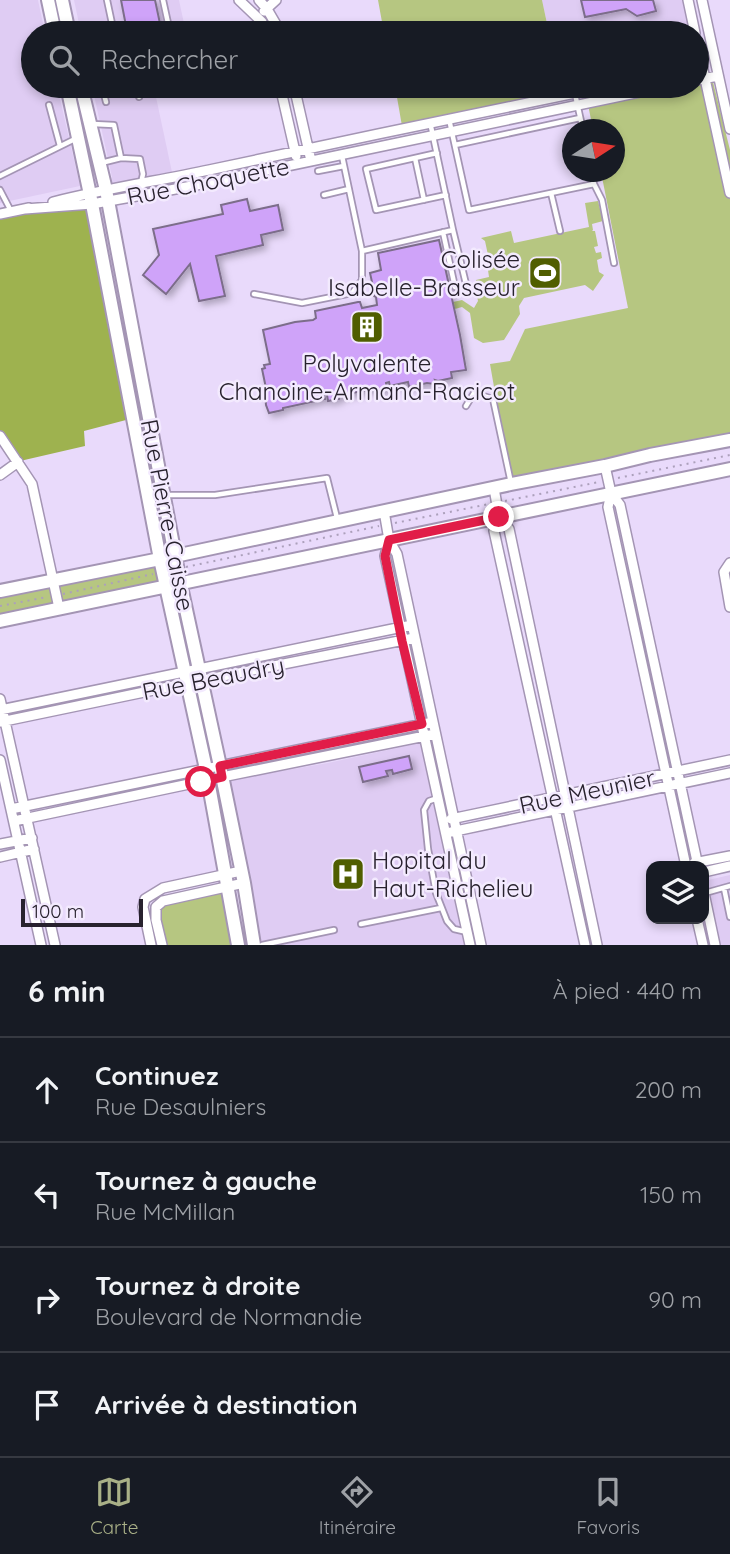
<!DOCTYPE html>
<html lang="fr">
<meta charset="utf-8">
<style>
body{margin:0;font-family:Quicksand,sans-serif;background:#20242c;color:#f1f3f6}
.controls{position:absolute;right:21px;bottom:21px;display:grid;overflow:hidden;border-radius:14px;box-shadow:0 4px 10px #0003}
.controls button{width:63px;height:63px;display:grid;place-items:center;padding:0;border:0;border-bottom:2px solid #363941;background:#171b24;color:#f1f3f6;font:35px sans-serif}
.compass{position:absolute;left:562px;top:119px;width:63px;height:63px;border-radius:50%;background:#171b24;box-shadow:0 4px 10px #0003;rotate:78deg}
.scale{position:absolute;left:21px;bottom:18px;width:122px;box-sizing:border-box;padding-left:7px;border:4px solid #28222e;border-top:0;font-size:19px;line-height:24px;white-space:nowrap;color:#28222e;-webkit-text-stroke:5px #f3eafe;paint-order:stroke}
.stop{position:absolute;width:21px;height:21px;margin:-16px;border:5px solid #e11d48;border-radius:50%;background:#fff}
.stop.end{background:#e11d48;border-color:#fff;box-shadow:0 2px 7px #0008}
.list{margin:0;padding:0;list-style:none}
h2{display:flex;justify-content:space-between;align-items:center;height:91px;margin:0;padding:0 28px;font-size:30px}
h2 small{font-size:23px;font-weight:400;color:#9ea1a6}
.list li{display:grid;grid-template-columns:46px 1fr auto;gap:21px;align-items:center;box-sizing:border-box;height:105px;padding:0 28px;border-top:2px solid #363941}
.list b{display:block;font-size:26px;white-space:nowrap}
.list p{margin:0;font-size:23px;white-space:nowrap;color:#9ea1a6}
.list em{font-size:23px;font-style:normal;color:#9ea1a6}
.icon{flex:none;width:38px;height:38px;fill:none;stroke:currentColor;stroke-width:2;stroke-linecap:round;stroke-linejoin:round}
.map{position:relative;flex:none;width:730px;height:945px;overflow:hidden}
.search{position:absolute;background:#171b24;box-shadow:0 4px 10px #0003;left:21px;right:21px;top:21px;height:77px;display:flex;align-items:center;gap:18px;box-sizing:border-box;padding:0 24px;border-radius:38px;color:#9ea1a6;font-size:26px}
.sheet{height:511px;background:#171b24}
nav{display:flex;justify-content:space-around;align-items:center;box-sizing:border-box;height:98px;border-top:2px solid #363941;background:#171b24;font-size:19px;color:#9ea1a6}
nav a{display:grid;justify-items:center;gap:4px}
nav .on{color:#a9b087}
.map>svg:first-child{display:block}
.built{fill:#dfccf3}
.green{fill:#b6c681}
.forest{fill:#9eb24f}
.building{fill:#cfa3f9;stroke:#7c6d8a;stroke-width:2;filter:url(#shadow)}
.lines{fill:none;stroke-linecap:round;stroke-linejoin:round}
.lane-casing{stroke:#a495b4;stroke-width:8}
.street-casing{stroke:#a495b4;stroke-width:12}
.secondary-casing{stroke:#a495b4;stroke-width:16}
.path{stroke:#aca0bb;stroke-width:2;stroke-dasharray:2 5;stroke-linecap:butt}
.lane{stroke:#fff;stroke-width:4.5}
.street{stroke:#fff;stroke-width:9}
.secondary{stroke:#fff;stroke-width:12}
.route{stroke:#e11d48;stroke-width:9}
.labels{text-anchor:middle;dominant-baseline:central;stroke-width:5;stroke-linejoin:round;paint-order:stroke}
.street-label{font-size:24px;fill:#28222e;stroke:#f3eafe}
.poi-label{font-size:24px;fill:#28222e;stroke:#f3eafe;text-anchor:end}
</style>
<div class="map">
<svg width="730" height="945" viewBox="0 0 730 945">
<defs>
<filter id="shadow"><feDropShadow dx="3.5" dy="3.5" stdDeviation="3.5" flood-color="#0004"/></filter>
</defs>
<rect width="100%" height="100%" fill="#e9dafb"/>
<!-- built -->
<path class="built" d="M0,0H38L45,33H33V86H57L80,186L0,203Z
M74,0H179L186,33H81Z
M542,0H688L695,33H549Z
M92,86H198V87L156,97L173,177L106,190L112,177Z
M420,743L464,945H260L230,780L328,763Z
M730,875V945H715L704,894V881Z"/>
<!-- green -->
<path class="green" d="M378,0H542L549,33H384Z
M711,74L730,150V441L511,484L490,364L510,361L525,329L628,308L601,172H614V130L593,129L587,100L655,86H697V77Z
M395,86H561L562,93L402,126Z
M598,201L603,221L592,224L593,230L592,231H595L598,246L594,247L596,253L601,252L602,258L597,260L599,272L604,275L593,291L585,285L524,298L519,306L520,314L504,340L483,343L474,338L470,313L462,307L455,309L453,302L462,300L474,308L478,301L476,291L479,290L476,280L489,277L488,270L491,269L485,241L481,238L511,231L514,243L589,227L585,203Z
M160,559L166,585L0,621V590Z
M224,890L235,945H164L159,919L160,908L163,904Z"/>
<!-- forest -->
<path class="forest" d="M90,203L92,239L126,420L84,431L85,446L20,461L0,432V215Z"/>
<!-- building -->
<path class="building" d="M121,0H155L162,33H120L127,31Z
M581,0H653L656,11L637,16L626,9L585,17Z
M247,199L250,211L278,205L283,230L261,235L263,245L216,256L225,296L199,301L190,264L166,294L143,275L159,255L153,229L223,214L221,205Z
M439,240L460,335L466,370L451,372L452,378L438,381L435,380L436,383L434,384L427,383L409,387L408,382L390,386L389,382L386,383L387,389L377,391L376,388L339,396V399L328,401L327,395H324L325,399L283,408V410L269,413L266,405L265,394L267,393L262,369L265,368L264,365L270,364L263,330L295,322L313,320L316,318L315,311L358,302H360L362,308L377,305L376,297L374,296V291L370,273L381,270L378,253Z
M409,756L412,769L393,774L392,770L386,771L388,776L363,782L359,767Z"/>
<g class="lines">
<defs>
<path id="lane" d="M107,0L114,33
M163,0L168,23L172,28L174,33
M102,86L106,102
M136,86L139,97
M575,94L583,130
M49,105L60,146
M449,119L469,210L594,184L591,172
M93,124L114,125L121,158
M455,145L580,118
M437,153L366,169L376,210L446,195
M342,156L362,251
M415,158L424,200
M101,163L121,158L140,159L143,174L141,183L144,194
M318,171L344,166
M0,176L77,138
M594,184L602,200L614,263
M0,190L11,211
M551,193L560,231
M324,195L349,189
M453,230L466,284
M443,232L455,287
M254,294L302,303L352,293L362,280V251L453,230L430,122
M466,406L474,393L493,399L511,483
M165,495H215L327,478L337,518
M438,798L429,801L424,810L428,849L436,893L447,921L454,929L467,932
M724,888L730,917
M705,893L730,886
M361,924L441,908
M262,945L334,930"/>
<path id="street" d="M239,0L262,22L266,33
M259,0L267,9L281,33
M688,0L695,33
M702,0L730,129
M264,11L276,0
M697,42L730,193
M697,80L718,76
M280,86L296,156
M294,86L311,161
M53,202C104,189 157,181 209,170C342,141 476,114 609,86
M25,209L92,204L192,186L669,86
M0,214L29,208
M0,436L32,484L59,608
M605,466L611,493L620,505L698,866
M0,475L18,462
M494,488L499,517L494,531L585,945
M611,493L608,507L686,866
M384,511L389,540L397,554L481,945
M499,517L509,529L597,945
M389,540L385,556L470,945
M730,563L724,572L730,607
M0,699L55,945
M0,710L412,625
M0,722L178,685L414,638
M0,760L41,945
M11,809L433,722
M451,819L730,760
M14,821L227,776L435,734
M451,832L730,773
M0,844L32,838
M0,857L34,849
M694,863L730,856
M704,872L730,866
M704,893L715,945
M697,919L703,945
M151,945L143,907L145,899L163,888L241,871
M162,945L156,920V907L163,901L244,883"/>
<path id="secondary" d="M48,0L55,33
M62,0L69,33
M67,86L92,204L160,559L206,769L238,945
M81,86L106,190L180,582L220,766L244,883L254,945
M0,591L175,556L511,484L605,466L650,455L730,440
M0,621L730,469"/>
</defs>
<!-- lane casing -->
<use href="#lane" class="lane-casing"/>
<!-- street casing -->
<use href="#street" class="street-casing"/>
<!-- secondary casing -->
<use href="#secondary" class="secondary-casing"/>
<!-- path -->
<path class="path" d="M618,478L730,455
M505,501L599,482
M395,523L489,504
M186,567L379,526
M63,594L153,574
M0,606L47,597"/>
<!-- lane -->
<use href="#lane" class="lane"/>
<!-- street -->
<use href="#street" class="street"/>
<!-- secondary -->
<use href="#secondary" class="secondary"/>
</g>
<g class="lines">
<!-- route -->
<path class="route" d="M201,782L222,777L220,766L422,724L402,641L385,556L389,540L499,517"/>
</g>
<!-- icons -->
<defs>
<symbol id="stadium-square" viewBox="-11 -11 22 22"><rect x="-9" y="-9" width="18" height="18" rx="4" fill="#505e00" stroke="#f3eafe"/><path d="M0-5a6.5 5 0 1 0 0 10a6.5 5 0 1 0 0-10ZM-3.5-1.8h7v3.6h-7Z" fill="#fff"/></symbol>
<symbol id="building-square" viewBox="-11 -11 22 22"><rect x="-9" y="-9" width="18" height="18" rx="4" fill="#505e00" stroke="#f3eafe"/><path d="M-4-6H4V6H1V3H-1V6H-4ZM-2.5-4.3h1.7v1.8h-1.7ZM.8-4.3h1.7v1.8H.8ZM-2.5-1h1.7V.8h-1.7ZM.8-1h1.7V.8H.8Z" fill="#fff"/></symbol>
<symbol id="hospital-square" viewBox="-11 -11 22 22"><rect x="-9" y="-9" width="18" height="18" rx="4" fill="#505e00" stroke="#f3eafe"/><path d="M-5-5h3v3.5h4V-5h3V5h-3V1.5h-4V5h-3Z" fill="#fff"/></symbol>
</defs>
<g fill-rule="evenodd">
<use href="#stadium-square" x="526" y="254" width="38" height="38"/>
<use href="#building-square" x="348" y="308" width="38" height="38"/>
<use href="#hospital-square" x="329" y="855" width="38" height="38"/>
</g>
<g class="labels">
<!-- street labels -->
<g class="street-label">
<text transform="translate(208 181) rotate(-11)">Rue Choquette</text>
<text transform="translate(168 515) rotate(79)">Rue Pierre-Caisse</text>
<text transform="translate(213 678) rotate(-11)">Rue Beaudry</text>
<text transform="translate(587 791) rotate(-12)">Rue Meunier</text>
</g>
<!-- poi labels -->
<g class="poi-label">
<text x="520" y="259">Colisée<tspan x="520" dy="28">Isabelle-Brasseur</tspan></text>
<text x="367" y="363" text-anchor="middle">Polyvalente<tspan x="367" dy="28">Chanoine-Armand-Racicot</tspan></text>
<text x="372" y="860" text-anchor="start">Hopital du<tspan x="372" dy="28">Haut-Richelieu</tspan></text>
</g>
</g>
</svg>
<div class="controls">
<button><svg class="icon" aria-label="layers" viewBox="0 0 24 24"><path d="M12 4l9 5-9 5-9-5zM3 14l9 5 9-5"/></svg></button>
</div>
<svg class="compass" viewBox="-18 -18 36 36"><path d="M0-13l5 13h-10z" fill="#e53935"/><path d="M0 13l5-13h-10z" fill="#9ea1a6"/></svg>
<div class="scale">100 m</div>
<div class="stop" style="left:201px;top:782px"></div>
<div class="stop end" style="left:499px;top:517px"></div>
<div class="search"><svg class="icon" aria-label="search" viewBox="0 0 24 24"><circle cx="10" cy="10" r="6"/><path d="M15 15l6 6"/></svg>Rechercher</div>
</div>
<section class="sheet">
<h2>6 min<small>À pied · 440 m</small></h2>
<ul class="list">
<li><svg class="icon" aria-label="ahead" viewBox="0 0 24 24"><path d="M12 20V5M6 11l6-6 6 6"/></svg><div><b>Continuez</b><p>Rue Desaulniers</p></div><em>200 m</em></li>
<li><svg class="icon" aria-label="left" viewBox="0 0 24 24"><path d="M17 20v-9H6M10 6l-5 5 5 5"/></svg><div><b>Tournez à gauche</b><p>Rue McMillan</p></div><em>150 m</em></li>
<li><svg class="icon" aria-label="right" viewBox="0 0 24 24"><path d="M7 20v-9h11M14 6l5 5-5 5"/></svg><div><b>Tournez à droite</b><p>Boulevard de Normandie</p></div><em>90 m</em></li>
<li><svg class="icon" aria-label="arrive" viewBox="0 0 24 24"><path d="M6 21V4h12l-3 4 3 4H6"/></svg><div><b>Arrivée à destination</b></div></li>
</ul>
</section>
<nav>
<a class="on"><svg class="icon" aria-label="map" viewBox="0 0 24 24"><path d="M3 6l6-2 6 2 6-2v14l-6 2-6-2-6 2zM9 4v14M15 6v14"/></svg>Carte</a>
<a><svg class="icon" aria-label="directions" viewBox="0 0 24 24"><path d="M12 3l9 9-9 9-9-9zM9 14v-3h6M13 9l2 2-2 2"/></svg>Itinéraire</a>
<a><svg class="icon" aria-label="saved" viewBox="0 0 24 24"><path d="M7 4h10v16l-5-4-5 4z"/></svg>Favoris</a>
</nav>
